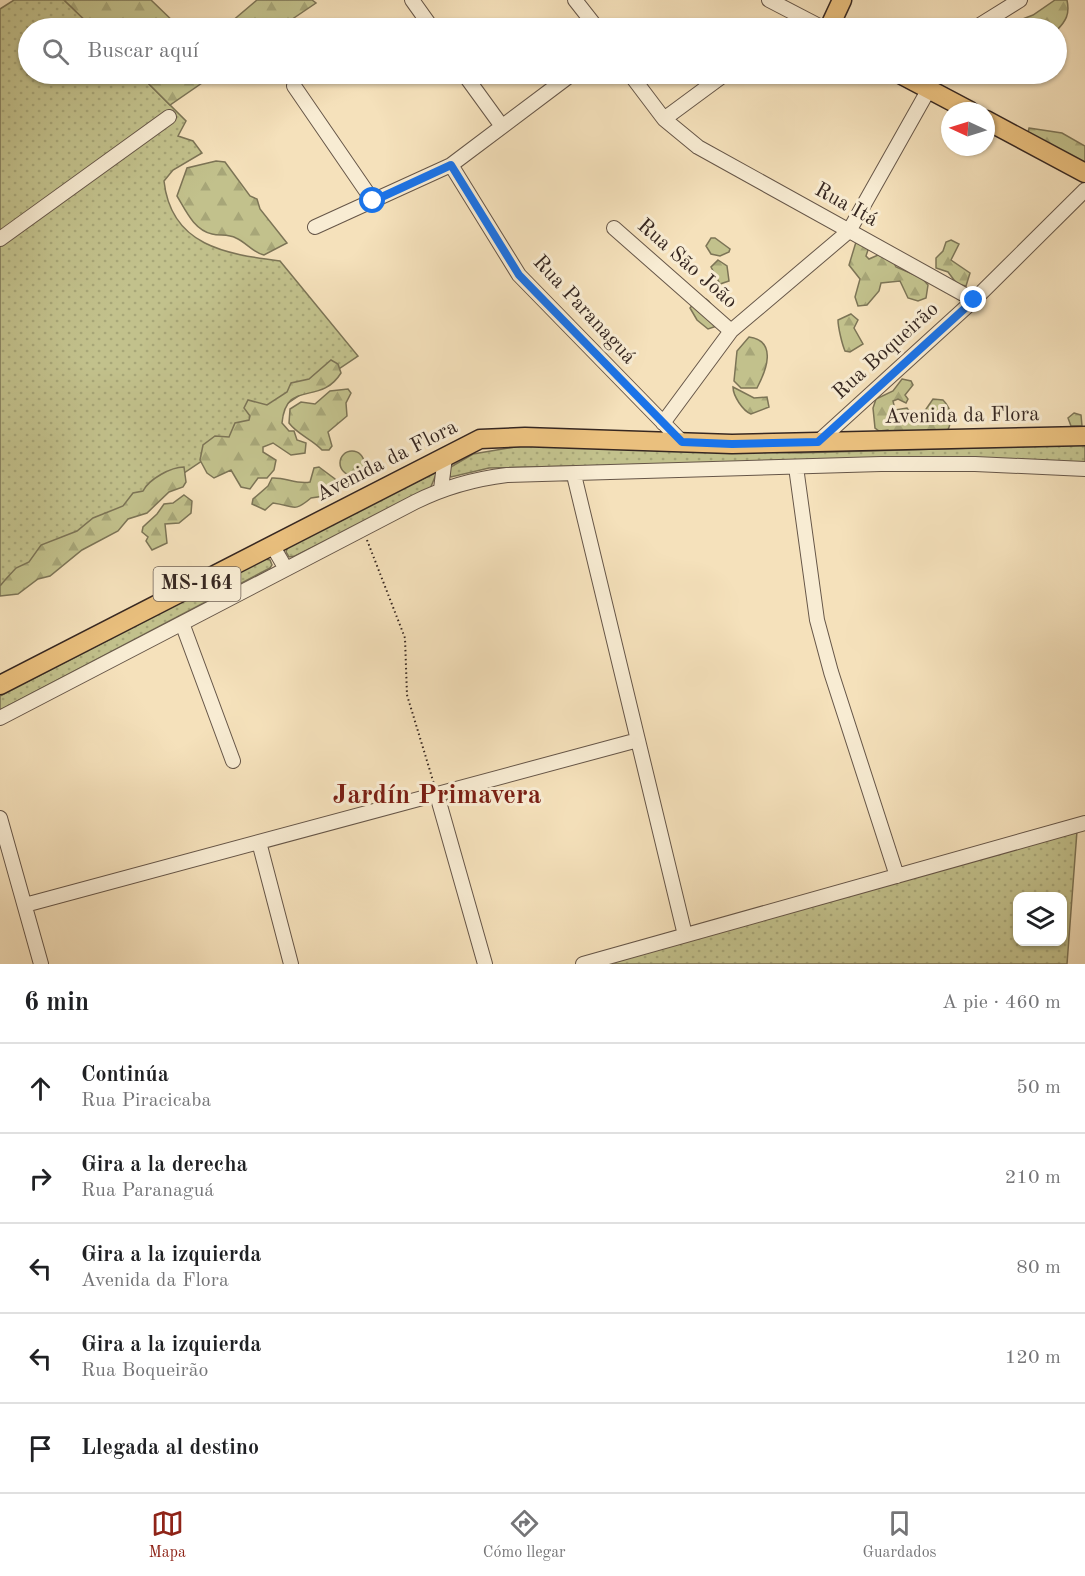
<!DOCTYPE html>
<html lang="es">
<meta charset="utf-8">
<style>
body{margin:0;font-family:"Old Standard TT",serif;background:#f6f6f6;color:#202124}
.controls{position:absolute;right:18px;bottom:18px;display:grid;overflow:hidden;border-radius:12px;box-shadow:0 2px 4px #0004}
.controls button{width:54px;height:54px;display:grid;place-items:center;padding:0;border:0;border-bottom:2px solid #e0e0e0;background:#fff;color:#202124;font:30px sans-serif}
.compass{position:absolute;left:941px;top:102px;width:54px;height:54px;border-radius:50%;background:#fff;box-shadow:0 2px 4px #0004;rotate:274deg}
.stop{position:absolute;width:18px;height:18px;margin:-14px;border:4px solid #1a73e8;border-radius:50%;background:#fff}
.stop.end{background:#1a73e8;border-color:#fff;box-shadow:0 2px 6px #0008}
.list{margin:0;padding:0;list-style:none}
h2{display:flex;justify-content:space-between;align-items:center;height:78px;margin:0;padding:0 24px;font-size:26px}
h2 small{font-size:20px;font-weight:400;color:#757577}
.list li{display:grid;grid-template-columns:39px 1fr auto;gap:18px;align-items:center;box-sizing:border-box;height:90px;padding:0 24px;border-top:2px solid #e0e0e0}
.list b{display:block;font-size:22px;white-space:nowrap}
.list p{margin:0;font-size:20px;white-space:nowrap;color:#757577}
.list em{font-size:20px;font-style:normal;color:#757577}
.icon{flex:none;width:33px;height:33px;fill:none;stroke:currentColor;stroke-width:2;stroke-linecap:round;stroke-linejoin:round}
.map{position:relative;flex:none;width:1085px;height:964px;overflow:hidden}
.search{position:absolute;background:#fff;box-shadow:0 2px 4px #0004;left:18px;right:18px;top:18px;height:66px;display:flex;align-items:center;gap:15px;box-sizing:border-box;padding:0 21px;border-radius:33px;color:#757577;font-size:22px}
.sheet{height:528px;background:#fff}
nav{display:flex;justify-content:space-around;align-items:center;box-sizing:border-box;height:84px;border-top:2px solid #e0e0e0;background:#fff;font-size:16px;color:#757577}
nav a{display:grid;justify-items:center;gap:3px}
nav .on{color:#8f2418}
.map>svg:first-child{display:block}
.grass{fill:url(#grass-dots);stroke:#7c7456;stroke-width:1.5;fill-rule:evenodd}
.forest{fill:url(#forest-firs);stroke:#7c7456;stroke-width:1.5}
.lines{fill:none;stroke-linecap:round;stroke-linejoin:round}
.minor-casing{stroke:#665648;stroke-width:16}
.major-casing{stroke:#362721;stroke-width:21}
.path{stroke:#362721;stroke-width:2;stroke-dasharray:1.5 3;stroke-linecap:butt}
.minor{stroke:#f8ecd3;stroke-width:14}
.major{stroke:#eac07e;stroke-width:18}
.route{stroke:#1a73e8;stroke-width:8}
.labels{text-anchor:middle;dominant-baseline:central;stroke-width:6;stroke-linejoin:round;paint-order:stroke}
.shield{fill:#f8ecd3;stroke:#706256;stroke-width:1.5}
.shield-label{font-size:20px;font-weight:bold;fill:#362721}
.street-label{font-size:21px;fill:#362721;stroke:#f8ecd3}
.district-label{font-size:27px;font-weight:bold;fill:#7a1f14;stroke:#f8ecd3}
</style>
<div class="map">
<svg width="1085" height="964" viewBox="0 0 1085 964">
<defs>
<pattern id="grass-dots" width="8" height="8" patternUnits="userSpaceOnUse" patternTransform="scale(1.5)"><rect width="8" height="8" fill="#c2c18c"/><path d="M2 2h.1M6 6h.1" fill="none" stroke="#a7a678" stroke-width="1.8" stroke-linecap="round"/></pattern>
<pattern id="forest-firs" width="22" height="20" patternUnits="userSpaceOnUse" patternTransform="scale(1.5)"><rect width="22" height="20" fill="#c2c18c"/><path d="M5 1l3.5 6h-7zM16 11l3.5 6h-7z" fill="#a7a678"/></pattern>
</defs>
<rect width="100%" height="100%" fill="#f5e1bb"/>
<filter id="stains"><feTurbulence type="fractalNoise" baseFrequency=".00333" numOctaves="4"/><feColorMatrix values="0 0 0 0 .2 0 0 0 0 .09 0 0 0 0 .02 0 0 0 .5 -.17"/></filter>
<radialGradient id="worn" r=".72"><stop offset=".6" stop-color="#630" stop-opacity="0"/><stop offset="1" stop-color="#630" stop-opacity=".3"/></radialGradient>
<!-- grass -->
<path class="grass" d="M14,0H64L93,28H28V74H139L186,121L178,136L193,141L202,153L173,170L164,181C171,246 226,254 280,261L358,356L4,594L0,589V9Z
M1085,445V463L798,461L489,468L451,477L448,473L449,468L473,454L521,446L798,453Z
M437,472L430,489L295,556L289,557L286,552L288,546Z
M265,559L270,560L272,565L270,568L0,710V696Z
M1077,831L1067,964H601ZM1018,897H1062V942H1018Z"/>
<!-- forest -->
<path class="forest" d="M64,0H151L180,28H93Z
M257,0H312L316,3L279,28H224Z
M1055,0H1067C1070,14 1066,21 1057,30L999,28L1033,15Z
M139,74H215L170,105Z
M1029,128L1062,133L1085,146V172L1027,137Z
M216,161L225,162L250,196L257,199L260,209L287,243L264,255C252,252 247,243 236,238C228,234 220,236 212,234C194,230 186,211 177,196L187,168Z
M711,238H715L730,249L729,252L720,256L711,254L706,246Z
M951,240L959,244L951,260L970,273L966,286L957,284L948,272L936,268V258L943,251L946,242Z
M856,242L869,247L866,256L869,259L878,255L892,259L896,267L922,278L928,285L926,298L918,301L908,298L900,281L881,283L879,291L867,305L858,306L855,297L860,279L849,265Z
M718,260L727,266L729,281L720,284L711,267Z
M699,297C714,298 714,314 717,326L708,329L697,320L690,308Z
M851,314L858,320L854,328L863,344L850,352L845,351C842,344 838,327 838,320Z
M749,337C778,341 766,371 757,388H741L734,381L737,351Z
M331,360L338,364L341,373C320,407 286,378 282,423L289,431H294L297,440L306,443L305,453L291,455L273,443L263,447V452L276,460L274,470L267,478H258L250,489L241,487L231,470L214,478L207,473L200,460L203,445L215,436L229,437L235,423L249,420L250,416L244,408L248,400L267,405L287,392L291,383L309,379Z
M902,379L911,381L913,385L905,395L908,399L906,403L898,399L893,401L895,410L907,408L912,415H922L933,399L943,400C953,410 953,423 945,435L891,434L888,430L879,431L875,428L873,408L876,399L893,391Z
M733,387L754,398L767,397L769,407L751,414C743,411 733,396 733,387Z
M348,389L351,393L346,403L347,416L328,432L332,446L329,450H322C312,439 298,435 289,423L290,409L301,402L315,404L330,391Z
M1074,413L1081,415L1082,426H1071L1068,418Z
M340 463a12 12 0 1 1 24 0a12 12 0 1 1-24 0Z
M184,467L186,482L183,487L169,492L147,513L128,519L118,531L82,550L50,576L38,579L18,594L0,596V586L5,580L16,568L29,562L41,545L77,531L93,518L123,506L133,493L143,491C149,479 171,467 184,467Z
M319,467L335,479L338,488L331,495L311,498C293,513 295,506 273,503L265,510L252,504L253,499L268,486L272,478C285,477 297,485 310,482L314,468Z
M184,495L192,501L191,513L179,523L165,524L167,543L152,550L146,541L148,537L142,532L143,527L157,514L164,504L173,503Z"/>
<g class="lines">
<defs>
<path id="minor" d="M412,0L432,28
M575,0L597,28
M769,0L823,28
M786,28L801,17
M975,28L1020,0
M464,74L501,125
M630,74L664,119L698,147L974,300
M294,86L373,201
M664,119L725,74
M451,165L519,275L682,442
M315,227L451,165L572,74
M614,228L731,331
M0,239L169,117
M663,423L731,331L849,231L929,89
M818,442L974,300L1085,190
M796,467L817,620L831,672L897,876
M574,475L685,935
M441,489L445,457
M272,545L286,569
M182,623L233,761
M0,718L415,502C445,487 474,479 507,475L881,464H975L1085,469
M437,795L485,964
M0,818L41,964
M259,842L291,964
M25,905L638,740
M583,964L1085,823"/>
<path id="major" d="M829,28L842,0
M900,74L970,111
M986,120L1085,173
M0,685L480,439L525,437L732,444L1085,436"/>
</defs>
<!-- minor casing -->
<use href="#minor" class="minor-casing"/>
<!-- major casing -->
<use href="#major" class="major-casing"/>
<!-- path -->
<path class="path" d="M367,540L405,638L407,695L434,784"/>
<!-- minor -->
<use href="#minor" class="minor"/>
<!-- major -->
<use href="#major" class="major"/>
</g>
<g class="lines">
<!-- route -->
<path class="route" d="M373,201L451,165L519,275L682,442L732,444L818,442L974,300"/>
</g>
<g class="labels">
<!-- shield labels -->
<rect class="shield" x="153.5" y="567" width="87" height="34" rx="4.5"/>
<g class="shield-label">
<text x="197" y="584">MS-164</text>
</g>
<!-- street labels -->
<g class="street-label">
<text transform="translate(846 205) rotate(29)">Rua Itá</text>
<text transform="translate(687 264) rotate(41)">Rua São João</text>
<text transform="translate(584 310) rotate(47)">Rua Paranaguá</text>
<text transform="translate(886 351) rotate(-42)">Rua Boqueirão</text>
<text transform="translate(962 416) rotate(-1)">Avenida da Flora</text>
<text transform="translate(387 461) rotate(-27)">Avenida da Flora</text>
</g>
<!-- district labels -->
<g class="district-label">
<text x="437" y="795">Jardín Primavera</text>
</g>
</g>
<rect width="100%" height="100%" filter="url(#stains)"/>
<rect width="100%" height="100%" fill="url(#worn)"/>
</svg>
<div class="controls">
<button><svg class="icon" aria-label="layers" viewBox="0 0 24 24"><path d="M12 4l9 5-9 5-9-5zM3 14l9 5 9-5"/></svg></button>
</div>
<svg class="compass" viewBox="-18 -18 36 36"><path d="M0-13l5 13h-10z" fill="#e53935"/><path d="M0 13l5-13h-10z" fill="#757577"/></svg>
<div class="stop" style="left:373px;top:201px"></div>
<div class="stop end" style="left:974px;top:300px"></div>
<div class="search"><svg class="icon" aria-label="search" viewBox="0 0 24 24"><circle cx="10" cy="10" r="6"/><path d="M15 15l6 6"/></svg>Buscar aquí</div>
</div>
<section class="sheet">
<h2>6 min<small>A pie · 460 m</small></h2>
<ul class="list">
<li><svg class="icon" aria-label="ahead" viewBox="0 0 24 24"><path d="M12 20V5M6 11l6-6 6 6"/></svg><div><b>Continúa</b><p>Rua Piracicaba</p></div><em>50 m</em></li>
<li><svg class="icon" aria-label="right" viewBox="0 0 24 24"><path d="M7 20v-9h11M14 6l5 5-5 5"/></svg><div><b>Gira a la derecha</b><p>Rua Paranaguá</p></div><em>210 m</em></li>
<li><svg class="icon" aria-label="left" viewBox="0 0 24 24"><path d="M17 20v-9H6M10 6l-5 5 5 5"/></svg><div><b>Gira a la izquierda</b><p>Avenida da Flora</p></div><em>80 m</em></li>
<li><svg class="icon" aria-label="left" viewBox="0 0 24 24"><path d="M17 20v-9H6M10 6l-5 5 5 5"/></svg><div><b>Gira a la izquierda</b><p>Rua Boqueirão</p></div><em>120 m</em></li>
<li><svg class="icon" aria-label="arrive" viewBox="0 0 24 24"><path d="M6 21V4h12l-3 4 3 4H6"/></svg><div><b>Llegada al destino</b></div></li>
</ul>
</section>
<nav>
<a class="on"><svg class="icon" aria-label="map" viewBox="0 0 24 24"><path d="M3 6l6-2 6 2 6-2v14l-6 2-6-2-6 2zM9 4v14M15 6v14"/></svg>Mapa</a>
<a><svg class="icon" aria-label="directions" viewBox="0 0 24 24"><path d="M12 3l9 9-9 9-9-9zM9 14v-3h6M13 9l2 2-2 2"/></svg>Cómo llegar</a>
<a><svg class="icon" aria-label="saved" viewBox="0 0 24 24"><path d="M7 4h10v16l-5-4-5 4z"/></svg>Guardados</a>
</nav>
